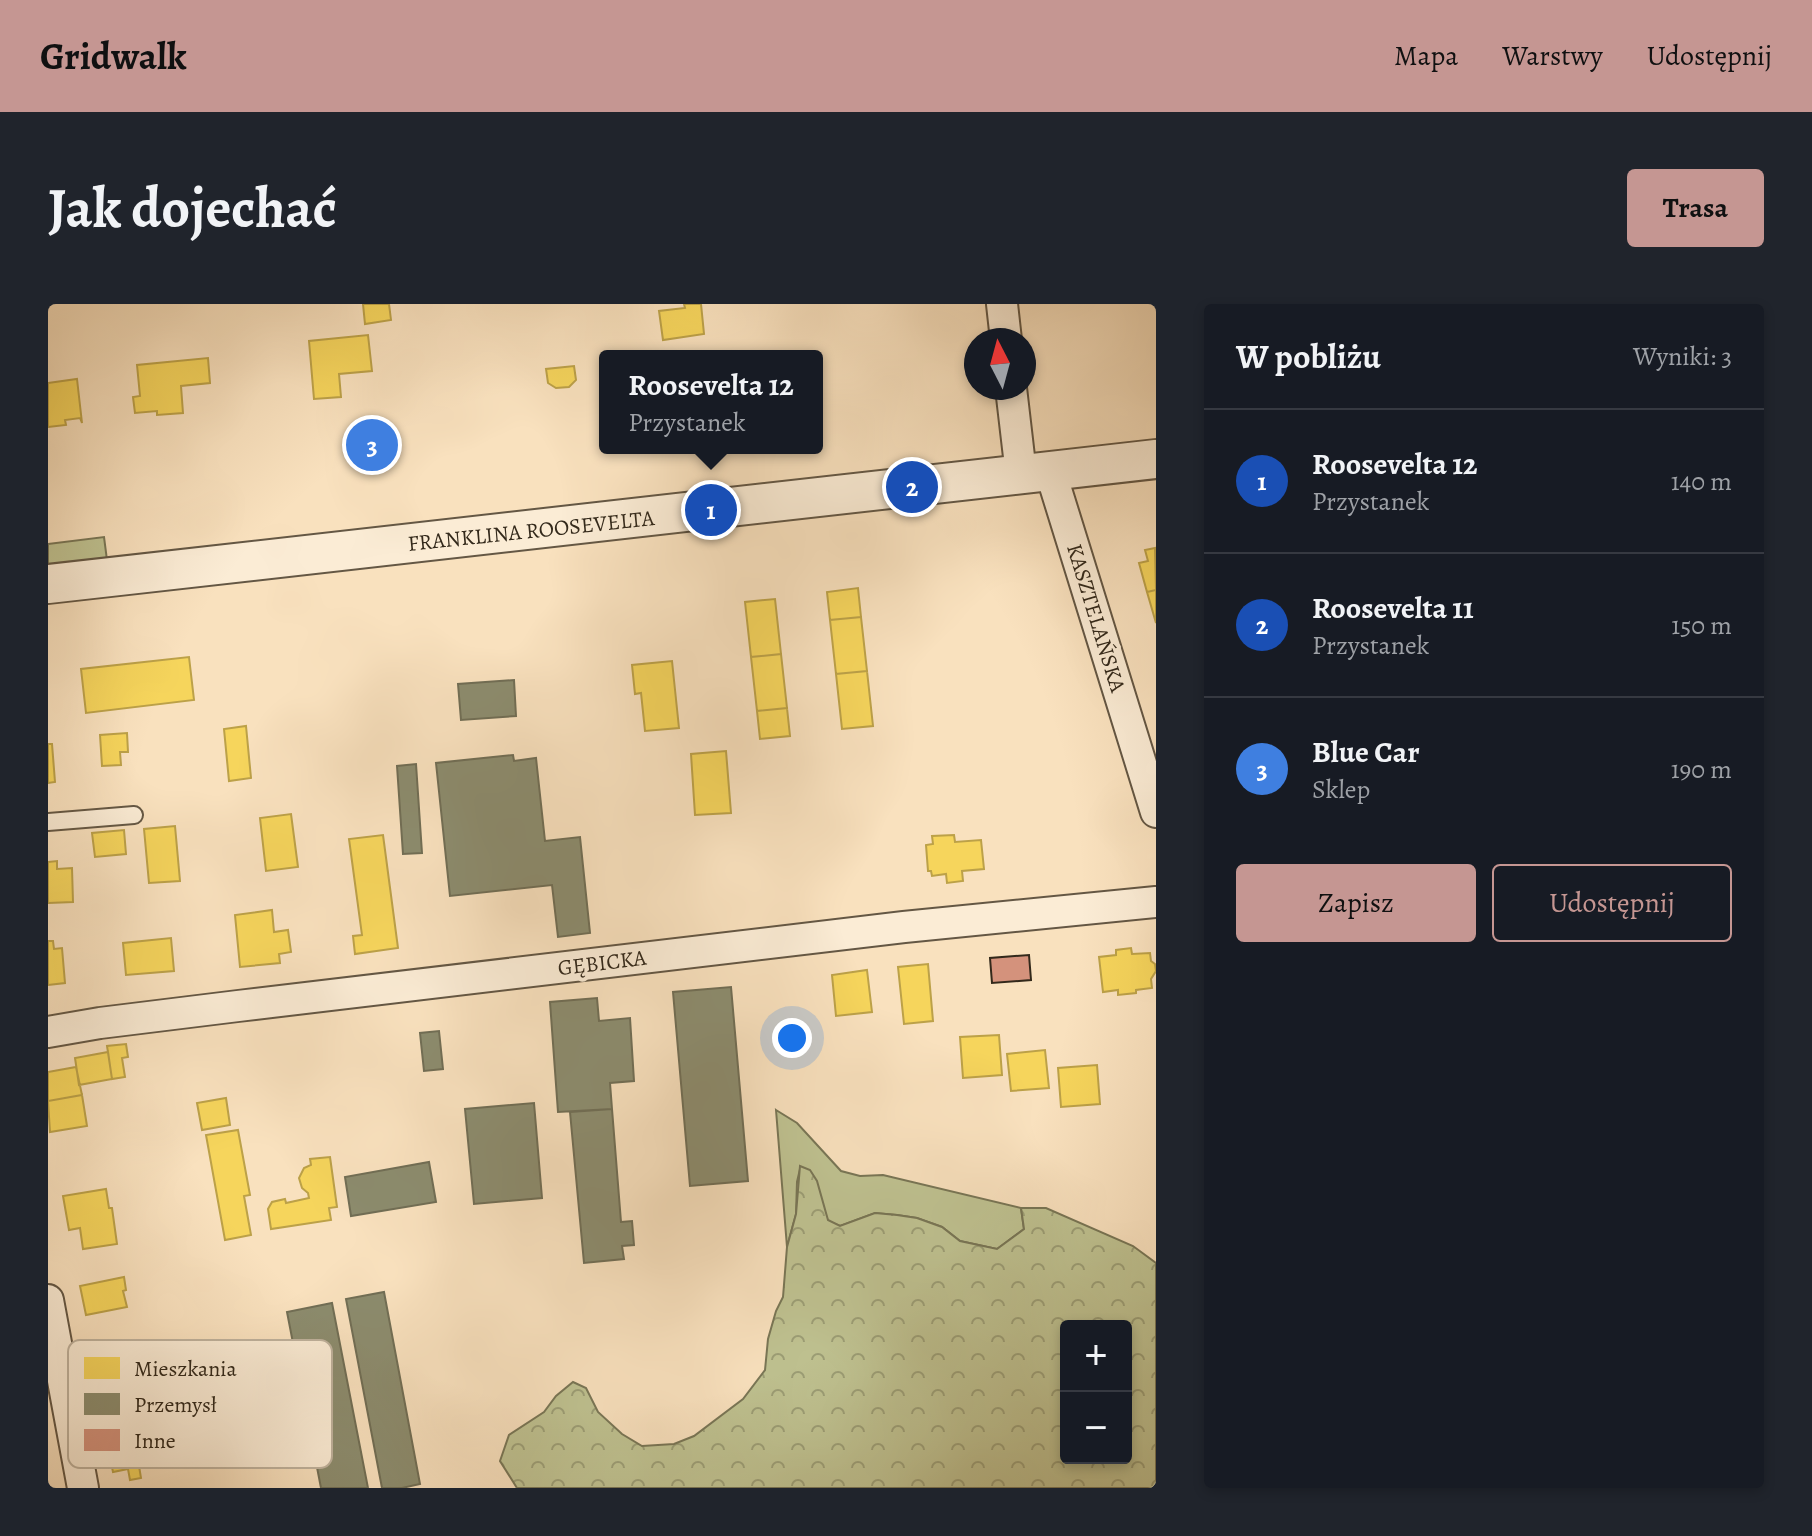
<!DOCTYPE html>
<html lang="pl">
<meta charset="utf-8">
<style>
body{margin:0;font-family:Alegreya,serif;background:#20242c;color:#f1f3f6}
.controls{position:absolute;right:24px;bottom:24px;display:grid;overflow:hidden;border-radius:8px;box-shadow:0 4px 12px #0003}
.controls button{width:72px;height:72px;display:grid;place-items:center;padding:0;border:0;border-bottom:2px solid #363941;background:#171b24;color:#f1f3f6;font:40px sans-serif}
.compass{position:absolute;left:916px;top:24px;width:72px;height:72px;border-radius:50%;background:#171b24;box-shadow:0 4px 12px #0003;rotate:354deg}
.you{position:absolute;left:744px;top:734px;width:28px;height:28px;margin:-20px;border:6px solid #fff;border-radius:50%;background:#1a73e8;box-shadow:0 0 0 12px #1a73e833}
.badge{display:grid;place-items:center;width:52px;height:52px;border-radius:50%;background:#c59692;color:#fff;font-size:26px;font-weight:700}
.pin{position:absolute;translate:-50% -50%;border:4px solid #fff;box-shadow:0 2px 8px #0006}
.popup{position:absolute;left:551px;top:46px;width:224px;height:104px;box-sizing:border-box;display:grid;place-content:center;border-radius:8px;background:#171b24;filter:drop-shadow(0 2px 6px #0005);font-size:26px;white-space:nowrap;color:#9ea1a6}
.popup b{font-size:30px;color:#f1f3f6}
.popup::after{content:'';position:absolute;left:50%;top:100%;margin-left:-16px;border:16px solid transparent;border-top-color:#171b24}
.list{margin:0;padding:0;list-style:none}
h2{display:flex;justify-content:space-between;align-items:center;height:104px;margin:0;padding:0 32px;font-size:34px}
h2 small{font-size:26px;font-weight:400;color:#9ea1a6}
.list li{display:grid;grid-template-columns:52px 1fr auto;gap:24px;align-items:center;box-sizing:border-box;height:144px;padding:0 32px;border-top:2px solid #363941}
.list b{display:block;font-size:30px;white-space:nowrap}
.list p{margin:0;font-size:26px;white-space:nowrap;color:#9ea1a6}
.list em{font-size:26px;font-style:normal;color:#9ea1a6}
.actions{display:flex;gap:16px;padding:24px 32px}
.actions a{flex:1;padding:18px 0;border:2px solid #c59692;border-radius:8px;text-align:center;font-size:28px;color:#c59692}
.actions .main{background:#c59692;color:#111}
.map{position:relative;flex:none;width:1108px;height:1184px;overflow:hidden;border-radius:8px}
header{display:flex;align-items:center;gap:48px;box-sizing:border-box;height:112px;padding:0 40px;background:#c59692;color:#111}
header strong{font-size:38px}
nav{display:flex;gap:44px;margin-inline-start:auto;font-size:28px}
.intro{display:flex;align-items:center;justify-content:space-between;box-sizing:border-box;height:192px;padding:0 48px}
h1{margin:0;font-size:56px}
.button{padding:20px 36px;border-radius:8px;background:#c59692;color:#111;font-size:28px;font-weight:700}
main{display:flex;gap:48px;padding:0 48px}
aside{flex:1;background:#171b24;border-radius:8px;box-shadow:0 4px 12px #0003}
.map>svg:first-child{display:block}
.grass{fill:#bfc291;stroke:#797656;stroke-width:2}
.forest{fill:url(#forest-crowns);stroke:#797656;stroke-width:2;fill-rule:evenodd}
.homes{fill:#f6d55c;stroke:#bca148;stroke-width:2}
.industry{fill:#8c8c6e;stroke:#716e55;stroke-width:2}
.building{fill:#d4927c;stroke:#33291b;stroke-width:2}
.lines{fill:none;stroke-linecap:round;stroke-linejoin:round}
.service-casing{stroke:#645744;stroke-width:20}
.minor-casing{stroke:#645744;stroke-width:34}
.tertiary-casing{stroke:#645744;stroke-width:42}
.service{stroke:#fbecd5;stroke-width:16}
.minor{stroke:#fbecd5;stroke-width:30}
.tertiary{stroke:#fbecd5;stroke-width:38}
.labels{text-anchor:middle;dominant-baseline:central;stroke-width:8;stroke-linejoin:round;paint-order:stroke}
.street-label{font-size:22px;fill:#33291b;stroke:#fbecd5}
.key{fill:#fbecd5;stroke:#bfb29d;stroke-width:2}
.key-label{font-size:22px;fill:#33291b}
</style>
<header>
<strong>Gridwalk</strong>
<nav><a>Mapa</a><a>Warstwy</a><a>Udostępnij</a></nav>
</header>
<div class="intro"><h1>Jak dojechać</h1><a class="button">Trasa</a></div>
<main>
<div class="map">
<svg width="1108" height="1184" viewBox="0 0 1108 1184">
<defs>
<pattern id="forest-crowns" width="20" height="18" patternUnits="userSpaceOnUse" patternTransform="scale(2)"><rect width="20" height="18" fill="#bfc291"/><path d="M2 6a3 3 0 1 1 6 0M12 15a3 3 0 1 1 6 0" fill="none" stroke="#9c9e76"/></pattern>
</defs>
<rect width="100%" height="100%" fill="#f9e1be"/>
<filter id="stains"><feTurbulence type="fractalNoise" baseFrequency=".0025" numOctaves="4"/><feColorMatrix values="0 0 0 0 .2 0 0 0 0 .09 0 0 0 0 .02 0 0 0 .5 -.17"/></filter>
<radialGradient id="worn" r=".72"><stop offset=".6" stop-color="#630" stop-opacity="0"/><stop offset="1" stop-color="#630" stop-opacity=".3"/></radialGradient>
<!-- grass -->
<path class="grass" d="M56,233L59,256L0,262V240Z
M728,806L749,819L793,867L812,872L835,871L973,904L976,925L949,945L912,937L894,923L869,914L849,911L827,909L792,922L780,917L774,900L752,865L749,878L748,910L739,943Z"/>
<!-- forest -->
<path class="forest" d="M752,862L762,866L769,877L780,916L792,922L827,909L849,911L869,914L894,923L912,937L949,945L976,925L973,904H998L1085,942L1108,959V1184H469L452,1157L461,1131L496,1108L508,1092L525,1078L538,1084L550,1108L574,1130L594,1142L626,1140L646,1132L695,1095L717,1066L720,1035L728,1007L735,993L739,943L748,910ZM1018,1022H1078V1154H1018Z"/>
<!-- homes -->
<path class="homes" d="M315,0H341L343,16L317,20Z
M636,0H653L656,30L615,36L611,7L637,4Z
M320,31L324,67L291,70L293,93L266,95L261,37Z
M160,54L162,79L133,82L135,109L109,111V107L87,109L85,93L92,92L89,61Z
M526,62L528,76L521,83L508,84L500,79L498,65Z
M29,75L34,119L32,114L17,116L18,121L0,123V79Z
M1107,244L1108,286L1099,288L1091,259L1100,257L1097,246Z
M810,284L813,313L782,316L779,288Z
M1108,286V319L1099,288Z
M727,295L733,350L703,353L697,298Z
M813,313L819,367L788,370L782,316Z
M733,350L739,404L709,407L703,353Z
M141,353L146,396L38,409L33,365Z
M624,357L631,424L597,427L593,389L587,390L584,361Z
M819,367L825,422L794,425L788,370Z
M739,404L742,432L712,435L709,407Z
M198,422L203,474L181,477L176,425Z
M79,429L80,448H72L73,461L54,462L52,431Z
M0,440H4L7,478L0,479Z
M678,447L683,509L647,511L643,450Z
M243,510L250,563L218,567L212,514Z
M127,522L132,577L101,579L96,525Z
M76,526L78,550L47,553L44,529Z
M335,531L350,644L307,650L305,632L314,631L301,535Z
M906,531L907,538L933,536L936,565L914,567L915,577L899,579L898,570L884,572L883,567H880L878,541L885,540L884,532Z
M9,557V565L24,564L25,598L0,599V558Z
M224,606L226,628L240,626L243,648L231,650L232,659L192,663L187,611Z
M123,634L126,667L78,671L75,639Z
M0,637H5L6,645L14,644L17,679L0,681Z
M1083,644L1084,650L1102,649L1103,657L1107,660L1108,667L1103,675L1104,684L1088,686V689L1070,691V686L1055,688L1051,653L1068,651V646Z
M880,660L885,717L856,720L850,663Z
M819,666L824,708L788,712L784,671Z
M951,731L954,771L915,774L912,733Z
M78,740L80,753L74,754L77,773L64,775L59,742Z
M997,746L1001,784L963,787L959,750Z
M60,748L64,775L31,781L27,754Z
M1049,761L1052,800L1013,803L1010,764Z
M28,763L34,791L0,797V768Z
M34,791L39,822L2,828L0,797Z
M178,794L182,821L154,826L149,799Z
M190,826L202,891L196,892L203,931L177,936L158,831Z
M282,853L289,903L281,904L283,916L223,925L220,905L224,898L237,895L238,899L261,894L260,889L254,884L251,874L256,864L263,861L262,855Z
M58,885L61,904H64L69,940L35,945L32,924L21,926L15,892Z
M76,973L78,986L75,987L79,1003L38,1011L32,982Z
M177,1070L182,1095L154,1101L149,1075Z
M87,1087L94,1129L58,1135L51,1097L69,1094L68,1090Z
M154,1121L160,1148L140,1152L138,1144L130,1145L128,1136L136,1134L134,1125Z
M94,1129L99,1160L91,1162L93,1174L82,1176L80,1165L65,1168L58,1135Z"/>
<!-- industry -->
<path class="industry" d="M466,376L468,412L413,416L410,380Z
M465,451L466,457L488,454L497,537L532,533L542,629L510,633L504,581L402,592L388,459Z
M368,460L374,549L355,550L349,462Z
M683,683L700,877L642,882L625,688Z
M549,694L551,717L582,714L586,777L562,779L564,805L510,808L502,698Z
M391,727L395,765L376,767L372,729Z
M486,799L494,894L426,900L417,805Z
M564,805L573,918L584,917L586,941L574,942L576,955L536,959L522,808Z
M381,858L388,898L303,912L297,873Z
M336,988L372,1180L354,1184H334L298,995Z
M284,999L320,1184H273L239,1008Z"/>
<!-- building -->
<path class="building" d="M981,651L983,676L944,679L942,654Z"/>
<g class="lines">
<defs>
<path id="service" d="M0,518L86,511"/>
<path id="minor" d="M954,0L958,36
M963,84L973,170
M1002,166L1108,508
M0,728L52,719L190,702L856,623L1108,598
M0,996L35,1184"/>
<path id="tertiary" d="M0,280L1108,155"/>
</defs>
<!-- service casing -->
<use href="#service" class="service-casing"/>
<!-- minor casing -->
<use href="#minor" class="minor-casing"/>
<!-- tertiary casing -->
<use href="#tertiary" class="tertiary-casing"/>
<!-- service -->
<use href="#service" class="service"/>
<!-- minor -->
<use href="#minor" class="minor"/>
<!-- tertiary -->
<use href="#tertiary" class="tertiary"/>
</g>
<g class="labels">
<!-- street labels -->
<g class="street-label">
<text transform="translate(483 227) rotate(-6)">FRANKLINA ROOSEVELTA</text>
<text transform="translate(1048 314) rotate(73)">KASZTELAŃSKA</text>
<text transform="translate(554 659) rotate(-7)">GĘBICKA</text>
</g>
</g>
<!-- legend -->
<rect x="20" y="1036" width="264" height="128" rx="12" class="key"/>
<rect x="36" y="1053" width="36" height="22" fill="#f6d55c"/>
<rect x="36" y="1089" width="36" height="22" fill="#8c8c6e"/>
<rect x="36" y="1125" width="36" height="22" fill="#d4927c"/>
<g class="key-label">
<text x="86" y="1072">Mieszkania</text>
<text x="86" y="1108">Przemysł</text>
<text x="86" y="1144">Inne</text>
</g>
<rect width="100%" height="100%" filter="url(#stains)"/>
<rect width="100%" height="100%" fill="url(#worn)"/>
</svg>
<div class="controls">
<button>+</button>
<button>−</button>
</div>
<svg class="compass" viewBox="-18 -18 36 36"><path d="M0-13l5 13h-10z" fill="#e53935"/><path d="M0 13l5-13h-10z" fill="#9ea1a6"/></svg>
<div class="you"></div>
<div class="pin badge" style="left:663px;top:206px;background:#1a4fb4">1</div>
<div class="popup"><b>Roosevelta 12</b>Przystanek</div>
<div class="pin badge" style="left:864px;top:183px;background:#1a4fb4">2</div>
<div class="pin badge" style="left:324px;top:141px;background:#3f7fe0">3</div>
</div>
<aside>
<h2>W pobliżu<small>Wyniki: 3</small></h2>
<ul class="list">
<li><span class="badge" style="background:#1a4fb4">1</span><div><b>Roosevelta 12</b><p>Przystanek</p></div><em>140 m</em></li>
<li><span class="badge" style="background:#1a4fb4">2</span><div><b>Roosevelta 11</b><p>Przystanek</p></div><em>150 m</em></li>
<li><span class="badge" style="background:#3f7fe0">3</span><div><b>Blue Car</b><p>Sklep</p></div><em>190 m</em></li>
</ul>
<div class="actions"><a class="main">Zapisz</a><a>Udostępnij</a></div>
</aside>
</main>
